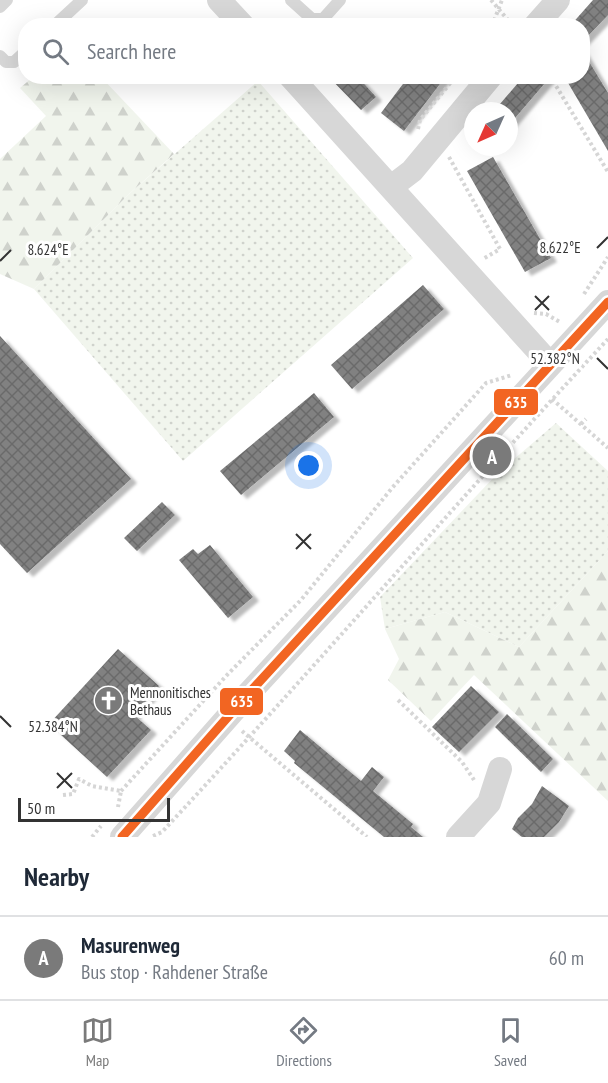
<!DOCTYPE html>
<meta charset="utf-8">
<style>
body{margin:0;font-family:"PT Sans Narrow",sans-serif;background:#f6f6f7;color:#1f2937}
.compass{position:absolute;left:464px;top:102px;width:54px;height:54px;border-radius:50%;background:#fff;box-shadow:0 6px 24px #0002;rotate:225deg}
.scale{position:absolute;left:18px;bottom:15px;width:152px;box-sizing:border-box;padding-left:6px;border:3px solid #333;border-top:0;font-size:16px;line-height:21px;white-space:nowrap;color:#333;-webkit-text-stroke:4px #fff;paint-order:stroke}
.you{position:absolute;left:309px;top:466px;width:21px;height:21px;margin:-15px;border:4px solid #fff;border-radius:50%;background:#1a73e8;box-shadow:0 0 0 9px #1a73e833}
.badge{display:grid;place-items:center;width:39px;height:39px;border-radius:50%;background:#7a7a7a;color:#fff;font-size:20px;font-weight:700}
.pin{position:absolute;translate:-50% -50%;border:3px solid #fff;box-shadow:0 2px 6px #0006}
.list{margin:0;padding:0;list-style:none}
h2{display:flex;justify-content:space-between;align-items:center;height:78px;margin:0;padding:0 24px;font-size:26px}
h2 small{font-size:20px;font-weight:400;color:#747a83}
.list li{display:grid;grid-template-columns:39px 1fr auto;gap:18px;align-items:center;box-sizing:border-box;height:84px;padding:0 24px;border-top:2px solid #e0e1e3}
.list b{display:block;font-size:22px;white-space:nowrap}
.list p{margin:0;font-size:20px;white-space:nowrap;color:#747a83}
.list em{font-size:20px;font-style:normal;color:#747a83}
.icon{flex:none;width:33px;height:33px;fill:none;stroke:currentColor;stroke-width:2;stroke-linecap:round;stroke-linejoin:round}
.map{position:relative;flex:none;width:608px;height:837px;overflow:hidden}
.search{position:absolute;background:#fff;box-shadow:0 6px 24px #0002;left:18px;right:18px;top:18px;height:66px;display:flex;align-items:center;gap:15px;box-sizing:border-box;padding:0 21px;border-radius:24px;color:#747a83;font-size:22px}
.sheet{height:162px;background:#fff}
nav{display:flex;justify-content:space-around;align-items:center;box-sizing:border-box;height:84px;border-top:2px solid #e0e1e3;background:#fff;font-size:16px;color:#747a83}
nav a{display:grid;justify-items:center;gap:3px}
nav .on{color:#7a7a7a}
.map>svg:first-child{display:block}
.grass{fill:url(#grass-dots)}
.forest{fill:url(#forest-firs)}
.building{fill:url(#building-cross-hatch);filter:url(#shadow)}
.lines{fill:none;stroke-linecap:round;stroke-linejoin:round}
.path{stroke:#d6d6d6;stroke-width:4;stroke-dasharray:3 3;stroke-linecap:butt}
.lane{stroke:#d7d7d7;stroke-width:12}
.street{stroke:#d7d7d7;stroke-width:24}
.bus-1-casing{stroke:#fff;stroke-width:14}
.bus-1{stroke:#f26522;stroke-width:9}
.ticks{fill:none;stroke:#333;stroke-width:2}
.labels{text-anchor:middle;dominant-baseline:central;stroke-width:6;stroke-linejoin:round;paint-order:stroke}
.poi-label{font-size:15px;fill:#333;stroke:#fff;text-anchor:start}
.ticks-label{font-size:15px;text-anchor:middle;fill:#333;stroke:#fff;stroke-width:6;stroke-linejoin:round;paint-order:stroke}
.line-badge{stroke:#fff;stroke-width:2}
.badge-label{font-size:16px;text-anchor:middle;font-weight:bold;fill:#fff}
</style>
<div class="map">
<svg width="608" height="837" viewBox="0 0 608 837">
<defs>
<pattern id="grass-dots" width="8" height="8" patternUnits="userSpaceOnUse" patternTransform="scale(1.5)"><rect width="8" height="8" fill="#f1f5ed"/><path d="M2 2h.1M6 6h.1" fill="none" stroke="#cfd2cc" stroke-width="1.8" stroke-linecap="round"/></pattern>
<pattern id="forest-firs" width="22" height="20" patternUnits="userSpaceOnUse" patternTransform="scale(1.5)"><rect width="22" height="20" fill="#f1f5ed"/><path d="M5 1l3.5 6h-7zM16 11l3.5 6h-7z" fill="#cfd2cc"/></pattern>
<pattern id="building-cross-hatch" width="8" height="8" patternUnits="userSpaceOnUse" patternTransform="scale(1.5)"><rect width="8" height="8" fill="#818181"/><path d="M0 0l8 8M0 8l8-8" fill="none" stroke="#6a6a6a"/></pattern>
<filter id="shadow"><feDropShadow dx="6" dy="4" stdDeviation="1.5" flood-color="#0004"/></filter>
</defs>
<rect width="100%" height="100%" fill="#fff"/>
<!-- grass -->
<path class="grass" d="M258,81L413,258L183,461L34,289L129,194Z
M556,423L608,471V551L519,647L445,612L385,629L380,597L500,471Z"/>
<!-- forest -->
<path class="forest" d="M33,77H101L174,154L129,194L34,289L0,274V159L46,116L20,88Z
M608,551V801L474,675L431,721L388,680L399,659L385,629L445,612L519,647Z"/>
<!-- building -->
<path class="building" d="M593,0H608V15L582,42V26H570Z
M582,50L608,93V151L564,76H582Z
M328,76H357L376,97L361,110Z
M409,76H446L404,131L381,113Z
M524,76H551L509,125V111H494Z
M493,157L551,258L525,272L467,171Z
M423,285L444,309L352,389L331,365Z
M0,336L131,479L27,573L0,544Z
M314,393L334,417L241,495L220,471Z
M162,502L175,515L137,551L124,538Z
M210,545L253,597L228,618L179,560L193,549L198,554Z
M118,649L159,686L134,715L151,730L107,777L49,724Z
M471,686L499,712L459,752L432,727Z
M507,714L553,759L541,772L495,727Z
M300,730L361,781L372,767L384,777L373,791L413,824L411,827L423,837H384L294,763L295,761L284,751Z
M542,786L569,806L559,822L544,837H522L512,829L518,818L532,804Z"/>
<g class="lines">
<!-- path -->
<path class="path" d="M491,0L513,26
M492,26L502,0
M550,76L608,172
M418,129L420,120L456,76
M449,157L500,249L483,259
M584,294L608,257
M534,313L546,314L560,322
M552,399L608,448
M581,424L586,419
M398,700L462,762L474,780
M242,731L367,837
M121,791L227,675L301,600L392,488L486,383L512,375
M63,795L73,794L79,779L92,786L121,791L118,807
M153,836L162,832C313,670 457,501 608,339
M92,837L101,826"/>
<!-- lane -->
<path class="lane" d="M291,0L312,19H323L340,0
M0,7L7,0
M54,26L82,0
M0,56L6,62H14L26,51"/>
<!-- street -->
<path class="street" d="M219,0L243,26
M535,26L558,0
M290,76L550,364
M391,187L412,171L491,76
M122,837L249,693L608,302
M458,837L489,803L500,769"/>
<defs>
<path id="bus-1" d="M122,837L249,693L608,302"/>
</defs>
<!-- bus-1 casing -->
<use href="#bus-1" class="bus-1-casing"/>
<!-- bus-1 -->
<use href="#bus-1" class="bus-1"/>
</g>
<!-- ticks -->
<path class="ticks" d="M597,248L608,237M0,261L11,250M535,296L549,310M535,310L549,296M597,358L608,369M296,534L311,549M296,549L311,534M0,716L11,727M57,773L72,788M57,788L72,773"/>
<!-- icons -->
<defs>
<symbol id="church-disc" viewBox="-11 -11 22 22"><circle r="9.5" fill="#7a7a7a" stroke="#fff"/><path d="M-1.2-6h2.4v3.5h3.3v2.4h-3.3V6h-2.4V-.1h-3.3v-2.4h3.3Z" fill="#fff"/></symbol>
</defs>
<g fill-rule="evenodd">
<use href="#church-disc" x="92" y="684" width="33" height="33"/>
</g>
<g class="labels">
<!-- poi labels -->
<g class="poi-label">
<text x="130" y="692">Mennonitisches<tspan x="130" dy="17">Bethaus</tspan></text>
</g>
</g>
<g class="ticks-label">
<text x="560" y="253">8.622°E</text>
<text x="48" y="255">8.624°E</text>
<text x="555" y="364">52.382°N</text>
<text x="53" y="732">52.384°N</text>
</g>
<g class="line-badge">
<rect x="493" y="388" width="46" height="28" rx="6" fill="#f26522"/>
<rect x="219" y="687" width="45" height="29" rx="6" fill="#f26522"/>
</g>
<g class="badge-label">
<text x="516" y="408">635</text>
<text x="242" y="707">635</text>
</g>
</svg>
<svg class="compass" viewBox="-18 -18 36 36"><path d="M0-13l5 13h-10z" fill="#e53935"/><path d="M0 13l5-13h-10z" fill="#747a83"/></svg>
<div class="scale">50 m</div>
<div class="you"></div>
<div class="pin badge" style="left:492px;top:456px">A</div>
<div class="search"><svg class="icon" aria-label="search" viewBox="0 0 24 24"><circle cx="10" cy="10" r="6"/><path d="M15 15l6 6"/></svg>Search here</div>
</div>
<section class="sheet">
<h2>Nearby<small></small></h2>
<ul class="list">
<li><span class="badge">A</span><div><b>Masurenweg</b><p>Bus stop · Rahdener Straße</p></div><em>60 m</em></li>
</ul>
</section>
<nav>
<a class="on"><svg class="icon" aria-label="map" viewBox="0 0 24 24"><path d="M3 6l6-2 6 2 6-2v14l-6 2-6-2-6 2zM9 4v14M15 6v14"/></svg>Map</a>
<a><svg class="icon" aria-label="directions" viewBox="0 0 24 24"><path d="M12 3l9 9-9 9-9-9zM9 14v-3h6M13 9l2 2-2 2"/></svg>Directions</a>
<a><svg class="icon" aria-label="saved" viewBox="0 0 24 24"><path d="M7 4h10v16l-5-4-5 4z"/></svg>Saved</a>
</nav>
